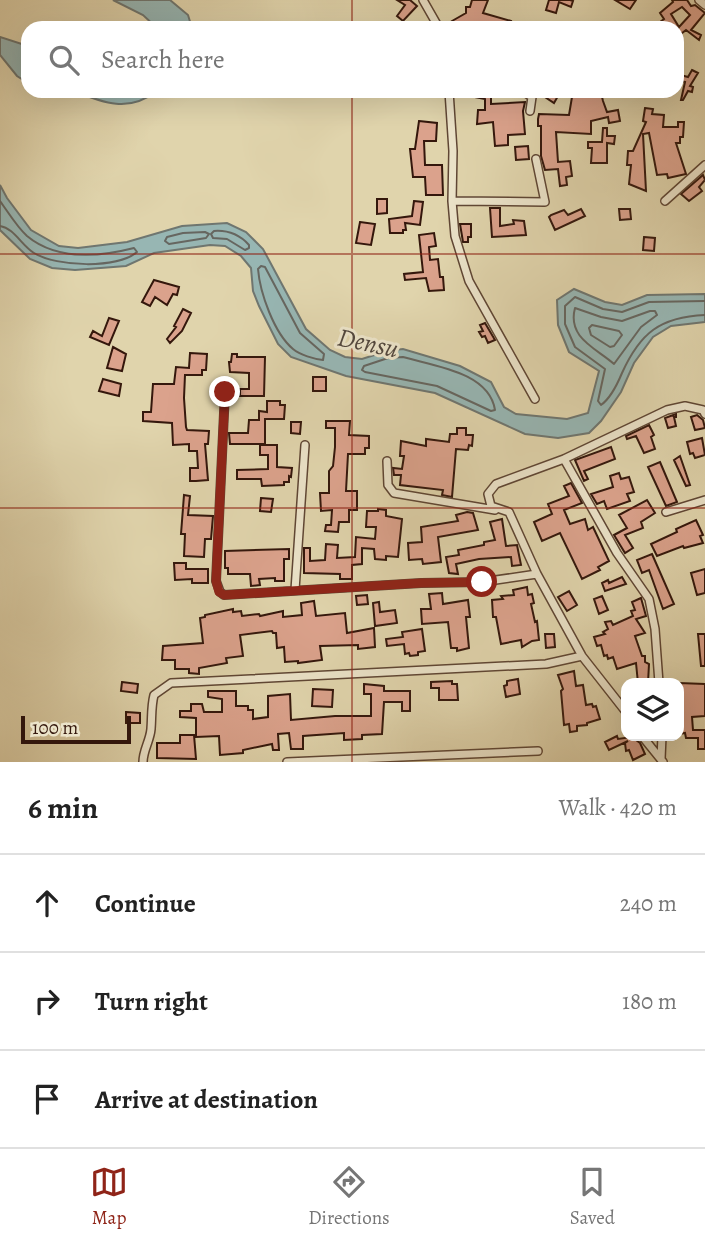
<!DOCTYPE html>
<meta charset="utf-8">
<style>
body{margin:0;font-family:Alegreya,serif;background:#f6f6f6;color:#222}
.controls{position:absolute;right:21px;bottom:21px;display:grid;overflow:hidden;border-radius:14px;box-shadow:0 7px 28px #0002}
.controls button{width:63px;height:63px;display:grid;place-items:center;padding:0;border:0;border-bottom:2px solid #e0e0e0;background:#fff;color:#222;font:35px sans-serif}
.scale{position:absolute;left:21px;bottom:18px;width:110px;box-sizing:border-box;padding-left:7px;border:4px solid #34170c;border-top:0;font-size:19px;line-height:24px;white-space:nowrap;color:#34170c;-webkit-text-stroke:5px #ebe3c9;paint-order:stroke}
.stop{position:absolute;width:21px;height:21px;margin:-16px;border:5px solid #8f2418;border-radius:50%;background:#fff}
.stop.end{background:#8f2418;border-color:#fff;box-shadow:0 2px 7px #0008}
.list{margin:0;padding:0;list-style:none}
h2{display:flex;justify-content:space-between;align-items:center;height:91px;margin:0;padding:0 28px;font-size:30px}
h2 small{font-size:23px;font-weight:400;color:#767676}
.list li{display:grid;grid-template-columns:46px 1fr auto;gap:21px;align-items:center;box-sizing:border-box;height:98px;padding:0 28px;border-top:2px solid #e0e0e0}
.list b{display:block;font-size:26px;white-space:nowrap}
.list em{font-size:23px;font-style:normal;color:#767676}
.icon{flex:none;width:38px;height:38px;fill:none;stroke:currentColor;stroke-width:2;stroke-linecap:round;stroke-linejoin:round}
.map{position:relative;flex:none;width:705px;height:762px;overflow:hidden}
.search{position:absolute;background:#fff;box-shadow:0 7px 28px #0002;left:21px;right:21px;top:21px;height:77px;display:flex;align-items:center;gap:18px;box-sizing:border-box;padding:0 24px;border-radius:21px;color:#767676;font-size:26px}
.sheet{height:385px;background:#fff}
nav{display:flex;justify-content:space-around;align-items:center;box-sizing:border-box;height:98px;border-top:2px solid #e0e0e0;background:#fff;font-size:19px;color:#767676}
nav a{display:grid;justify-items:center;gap:4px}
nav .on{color:#8f2418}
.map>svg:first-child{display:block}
.water{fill:#97b6b3;stroke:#6f7670;stroke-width:2}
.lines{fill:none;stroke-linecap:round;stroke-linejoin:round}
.shore{stroke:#666660;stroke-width:2}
.building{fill:#dba28c;stroke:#34170c;stroke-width:2;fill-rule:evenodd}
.street-casing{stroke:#5f4634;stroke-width:10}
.street{stroke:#ebe3c9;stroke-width:7}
.route{stroke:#8f2418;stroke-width:9}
.grid{fill:none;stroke:#8f2418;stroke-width:2;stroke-opacity:0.55}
.labels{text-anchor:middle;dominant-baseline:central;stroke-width:6;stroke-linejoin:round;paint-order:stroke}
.water-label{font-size:26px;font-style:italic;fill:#52473e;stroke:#ebe3c9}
</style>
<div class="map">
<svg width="705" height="762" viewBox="0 0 705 762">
<rect width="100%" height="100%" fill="#e0d4ac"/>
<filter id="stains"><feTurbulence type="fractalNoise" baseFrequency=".00286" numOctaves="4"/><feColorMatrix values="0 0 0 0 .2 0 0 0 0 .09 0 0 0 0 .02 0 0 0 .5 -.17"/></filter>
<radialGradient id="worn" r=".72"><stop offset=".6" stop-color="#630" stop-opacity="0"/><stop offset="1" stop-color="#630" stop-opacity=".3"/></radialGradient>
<!-- water -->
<path class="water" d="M113,0H170L188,15L192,28H157L143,15Z
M0,37L28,46V83L17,76L0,55Z
M74,91H156C130,113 103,103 74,91Z
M0,185L7,198L31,230L59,246L78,248L127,242L182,226L227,223L246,232L263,249L306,329L330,350L345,357L362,359L387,351L403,349L460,366L491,382L504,407L516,414L567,419L588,413L599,371L569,352L558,325L557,300L574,289L605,302L622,305L647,295L705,294V322L671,326L653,337L634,363L621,392L601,421L589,433L558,438L525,434L435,393L346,376L291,357L278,344L259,306L253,291L251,268L241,256L225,246L210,245L154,253L126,266L75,270L52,268L30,259L0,230Z"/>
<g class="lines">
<!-- shore -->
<path class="shore" d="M0,201C8,212 17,227 27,236C57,261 99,257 134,248L137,252C117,269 57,267 34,253C22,246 14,228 0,226
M214,231C228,230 239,234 249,245V248L245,250L227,239L213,238L211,234Z
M205,232L209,234L206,238L169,244L165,241L167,237L183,233Z
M261,266L265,267L300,333L324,354L323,360C314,359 300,355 293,349C274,333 260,293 258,269Z
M705,301L649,302L622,312L603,309L575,297L565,306V324L575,347L605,369L598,401L601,405C611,398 617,385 622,373C640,333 660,317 705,315
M575,308L601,317L622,321L650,311H655L657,315L641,327L614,364C596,348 567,338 575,308Z
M592,325L619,331L622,335L614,346L610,347L591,335L589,328Z
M403,357C434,366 489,372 495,410L491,411L437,386L365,372L362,370L364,366L388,358Z"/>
</g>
<!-- building -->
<path class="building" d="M397,0H410L417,6L403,21L397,16L405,5Z
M472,0H488L483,13L511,21L509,28H485L473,24L467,28H456L452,21L466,13V7H470Z
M549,0H570L573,1L571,7L559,2L556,13L546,10Z
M615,0H636L630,9Z
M672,0H687L691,6L695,5L705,13L691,30L701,35L699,40L686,30L677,37L678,28H652L664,19L660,13L673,2ZM682,7L690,15L679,27L671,14Z
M692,70L698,73L690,86L693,87L692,92L688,91L683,100H681L685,82L677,80V74L688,77Z
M473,91H491V104L525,102L523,111L525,134L508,135V145L495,146L493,122L477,124L478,110H485V99L474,97Z
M536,91H549L558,96L554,103Z
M573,91H593V94L603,91L605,96L602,97L603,101L607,112L618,110L620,121L609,123L608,117L591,121V134L556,132L558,162L570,161L572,176L566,177L567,185L560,186L558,169L545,170L541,156V126H538V119L539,114L569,115Z
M645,108L653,109L652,114L664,115L663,127H678V122H684L683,137H680V143H676L686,174L668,178L667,174L657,175L649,133L643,134L646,191L629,184L631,165H627L628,151H633L646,122L643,121Z
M419,121L437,123L436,141H424L425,165H442L443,195H426L425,177H413L410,149H415Z
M603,128H607V136H615L614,144L607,143V163H591L592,148H588V142H602Z
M528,146L529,159L516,160L515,147Z
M703,175L705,180L699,187L702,191L689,201L681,194Z
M377,199H387V213L377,214Z
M414,201L423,202L420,225L405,223L406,230H403V233H390L389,219L412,216Z
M490,208H500V226L514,224L513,220L524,221L526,235L492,237Z
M581,209L585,216L555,230L549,217L551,215L564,210L568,215Z
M619,209H630L631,219L620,220Z
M360,222L375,224L371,245L356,243Z
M460,224H471V237H468V242H463Z
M434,233L436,246L429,247L430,260L438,259L440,277H443L444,290L429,291L426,278L405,280L404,274L423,272L419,235Z
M644,237L655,238L654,251L643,250Z
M154,280L179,287L177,295L173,294L167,305L155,297L150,306L142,302Z
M183,309L191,313L182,331L170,343L167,339L176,327L174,326Z
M109,318L119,321L109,345L90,337L93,331L102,336Z
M485,323L495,340L488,343L485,336L482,337L479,332L483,331L480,325Z
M113,347L126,354L122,371L107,368Z
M190,353L207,354L206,370H202V375H185L184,398L186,427L187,430L209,431L208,444H205L208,480L196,481H190V468H198L197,451H189V444L173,445L172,423L143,421V412H151L153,384H174L176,367L189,368Z
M232,354H237V357H265L264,396H240V389H249V373L230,372L229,362H231Z
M313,377H326V391H313Z
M103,379L121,384L119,396L99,391Z
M267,401H280V405H285L284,419H265V444H230L229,433H248L249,420H259V411L267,412Z
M676,414V417H674L676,426L668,428L665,418Z
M697,415L703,420L705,428L695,430L691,417Z
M326,421H350L349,435L369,436V448H365V454H348L346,491H357V510H349V522H339L338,532L325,531L326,525H331L332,510L321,511L320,493H329V471L333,466L335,447V428H326Z
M291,422H301L300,434L291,433Z
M649,425L654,435L651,437L655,449L644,453L636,436L627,439L626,436Z
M457,428H466V435H473L472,446L469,445L468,450L456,449L452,497L442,495L443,490L400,485L401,475H394L393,468L402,469L404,456H400L401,441L426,446V439L449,442L450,434H457Z
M702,438L705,455L695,458L693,453L690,454L687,442Z
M260,445H277V467L292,468L291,477L289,476V482H284V485L262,486L261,479H237V470L268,469V455H260Z
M611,447L615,459L584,471L588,479L584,481L575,460Z
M680,456L690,485L686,486L674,460Z
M660,462L677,502L666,506L648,467Z
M619,473L621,479L629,477L634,492L627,494L630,501L607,509L604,501L597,504L591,494L613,487L610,476Z
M571,483L582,503L564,510L570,524L585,519L588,530L593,527L609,561L598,567L600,570L582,579L560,533L542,541L534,522L552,514L548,504L569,496L564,486Z
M184,495L190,496L188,515L213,516L211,539H205L204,557L184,556L185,534H181Z
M261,498L273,499L271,512L260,511Z
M647,500L655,513L641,522L643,528L625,535L633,548L625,553L614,535L627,528L619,515Z
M378,509L386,510V516L402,519L398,557L386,556V560L375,559L374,549L362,548V564L352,565V579H340V574L304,573V548H310V561L325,560L326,544L338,545L337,558L355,557L356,537L375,539L376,527H366L367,511H378Z
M467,512L473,513L478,530L438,537L441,562L423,564L422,559L409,560L408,543L422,542L421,527L458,521L456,515Z
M502,519L506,546L517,545L521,565L512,566L511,557L479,559L456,564L458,574L449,573L446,557L459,555L458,550L484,545V542L495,540L490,522Z
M696,520L703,535L700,536L703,543L684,548L683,546L657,556L651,544L677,532L676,529Z
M289,549V559H284V581H275V578L259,579L260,585L251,586L250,574H228V568H225V551Z
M652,554L674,604L663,609L649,570L642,573L637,560Z
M174,563H186V569H208V583H192V579L175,580Z
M705,569V593L697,595L691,573Z
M622,577L626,584L605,591L602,583L608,580L609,583Z
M527,587L528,595L532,594L534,603L531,604L535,622L537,621L539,640L532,641L522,647L521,640L501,644L496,617H493L492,600L503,599L501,596L514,595L513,590Z
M569,591L577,605L567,611L558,597Z
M442,593L443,604L468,600L470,617H466L469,648L457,651V648H451L448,622L422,624L421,609H431L429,594Z
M367,595L368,604L357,605L356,596Z
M602,596L608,610L599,614L594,599Z
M641,598L646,616L636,619L645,633L635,636L642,656H645V662L649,664L648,683H638L636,663L617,669L613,657L608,659L607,655L604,656L601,645L597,646L594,637L605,634L603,632L608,629L605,622L611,621L613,625L633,616L631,611L635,610L632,602Z
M314,601L316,616L345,613L347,633L374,628L375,647L358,649V645L320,646L322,660L298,663V661L285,662L284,647L277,648L276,633H273L272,631L240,635L243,656L226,658L227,663L199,668V674L189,673V669H175V660H162L163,646L203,643L200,618L205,617V615L233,609V612L241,611L242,616L259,614L260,616L283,611V617L302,615L301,603Z
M379,602L380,612L395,610L397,623L375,626L373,603Z
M422,629L425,651L418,652V655L410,656L409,653L405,654L404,644L387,646L386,639L403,637L402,632Z
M545,634H554L555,647L546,648Z
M698,634H705V666H701Z
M574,671L576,686L583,685L586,705L592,704L593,707L596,706L600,719L587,723V725L577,726V731L570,732L569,724L564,725L561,691L563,689L558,675Z
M518,679L520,694L506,697L504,686L507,685V681Z
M452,681V684H457L458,700H439V688H431V682Z
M122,682L138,684L137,693L121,691Z
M679,683L705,684V716L692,717L693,730H705V749H698V738H686L685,733L679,734V725H681Z
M364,684L384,686V691H410V711H402V702H384L382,734L362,735V739L344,740V733L303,736V749H291L289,733L278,734L279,750H273L272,744L243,750V753L220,755L219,736L196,737V718L180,717V711H191V704H202L204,712H222V699L208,697V691H236V706H248V710H253V719L268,717V696L290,694L291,720L335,716H371V694H364Z
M313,689L333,690L332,707L312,706Z
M126,712L140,713V723H126Z
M180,735H194L196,759L157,758V743H180Z
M617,736L618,739L632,737L640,743L645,754L633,760L629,750L626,751L625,743L628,741L609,750L605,742Z"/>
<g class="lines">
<defs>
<path id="street" d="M423,0L439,28
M699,0L705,5
M449,91L453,151L452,201L455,236L469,281L535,399
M523,91L532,97L530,111
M452,201L545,202L536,159
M665,201L705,165
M225,392L216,581L220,592L224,595L421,583L482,582L537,574
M564,459L617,553L649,599L655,629L659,683
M387,461L388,485L394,493L495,510
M666,512L705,500
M295,590L305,445
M626,712L582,656L537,574L509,512L491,506L488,494L496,484L564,459L667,410L685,406L703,410L705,414
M642,736L663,762
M661,759L662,736
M143,762C143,750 150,741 151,729C152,717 151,707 154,695L171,683L546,664L582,656
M287,762L538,751"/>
</defs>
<!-- street casing -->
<use href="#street" class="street-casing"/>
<!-- street -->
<use href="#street" class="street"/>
</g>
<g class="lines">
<!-- route -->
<path class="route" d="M225,392L216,581L219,592L224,595L421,583L482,582"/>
</g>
<!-- grid -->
<path class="grid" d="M352,0V28M352,91V762M0,254H705M0,508H705"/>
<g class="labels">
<!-- water labels -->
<g class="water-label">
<text transform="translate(368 343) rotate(12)">Densu</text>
</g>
</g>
<rect width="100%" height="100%" filter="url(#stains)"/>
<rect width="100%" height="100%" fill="url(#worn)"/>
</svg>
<div class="controls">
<button><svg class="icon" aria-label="layers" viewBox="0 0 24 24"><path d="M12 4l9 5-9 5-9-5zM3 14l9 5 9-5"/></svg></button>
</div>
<div class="scale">100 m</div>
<div class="stop" style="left:482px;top:582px"></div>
<div class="stop end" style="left:225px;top:392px"></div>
<div class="search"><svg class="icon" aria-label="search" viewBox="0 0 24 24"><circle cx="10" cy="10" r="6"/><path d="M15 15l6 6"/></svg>Search here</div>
</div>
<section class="sheet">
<h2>6 min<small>Walk · 420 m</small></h2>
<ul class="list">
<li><svg class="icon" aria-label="ahead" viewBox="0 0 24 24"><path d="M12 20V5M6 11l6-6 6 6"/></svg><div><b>Continue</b></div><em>240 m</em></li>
<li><svg class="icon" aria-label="right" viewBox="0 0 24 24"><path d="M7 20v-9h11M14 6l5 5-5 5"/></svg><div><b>Turn right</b></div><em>180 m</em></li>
<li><svg class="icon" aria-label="arrive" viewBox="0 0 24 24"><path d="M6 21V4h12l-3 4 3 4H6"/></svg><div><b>Arrive at destination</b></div></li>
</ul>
</section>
<nav>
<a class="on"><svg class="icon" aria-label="map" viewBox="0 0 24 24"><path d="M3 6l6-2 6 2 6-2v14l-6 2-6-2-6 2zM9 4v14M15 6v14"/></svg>Map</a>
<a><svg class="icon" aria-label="directions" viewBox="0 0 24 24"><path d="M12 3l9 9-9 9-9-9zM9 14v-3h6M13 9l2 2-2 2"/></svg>Directions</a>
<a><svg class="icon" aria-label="saved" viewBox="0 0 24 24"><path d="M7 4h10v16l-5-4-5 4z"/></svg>Saved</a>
</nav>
